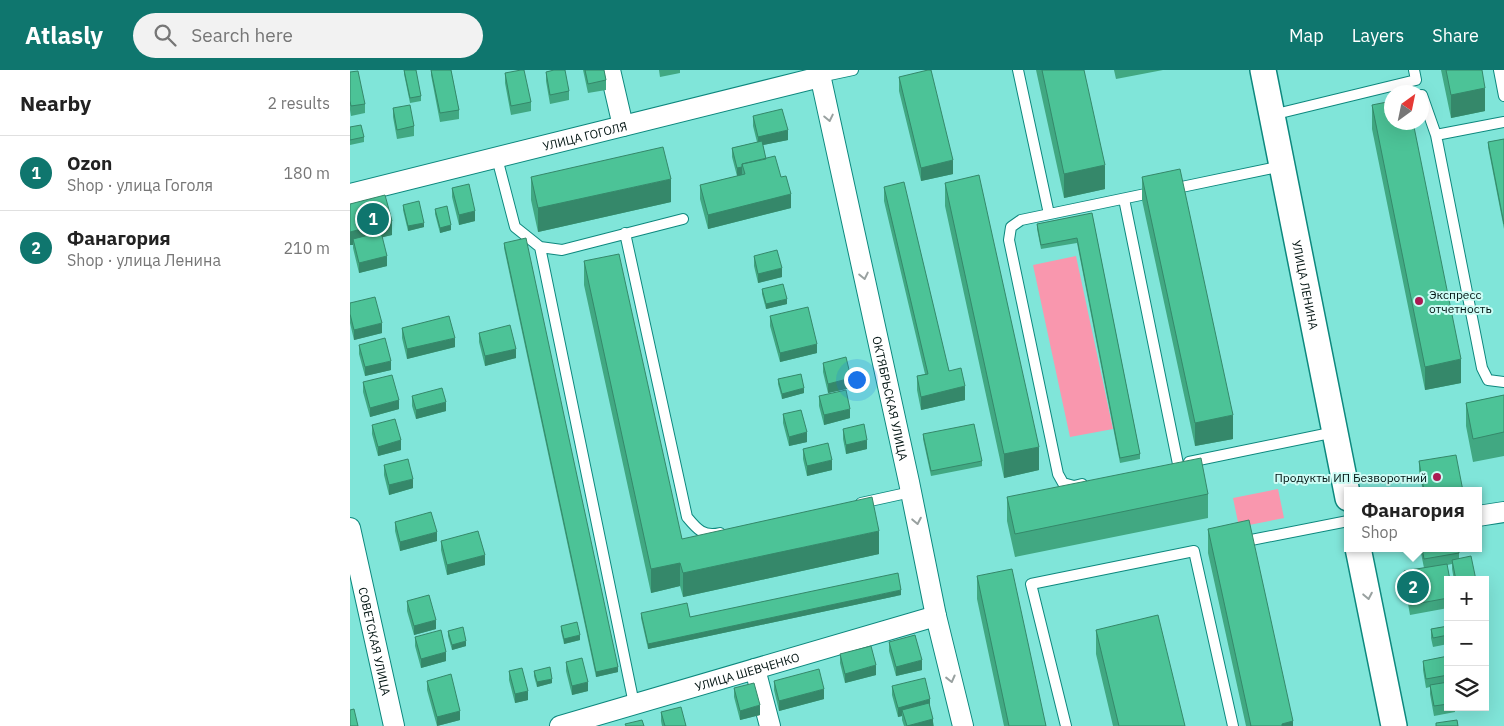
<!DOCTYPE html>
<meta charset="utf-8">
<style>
body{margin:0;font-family:"IBM Plex Sans",sans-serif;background:#f2f2f2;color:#222}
.controls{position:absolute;right:15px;bottom:15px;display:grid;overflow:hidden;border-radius:0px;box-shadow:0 5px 20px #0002}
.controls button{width:45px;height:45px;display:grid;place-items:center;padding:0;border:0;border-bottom:1px solid #e0e0e0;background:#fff;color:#222;font:25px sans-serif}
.compass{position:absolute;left:1034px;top:15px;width:45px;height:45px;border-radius:50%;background:#fff;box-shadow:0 5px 20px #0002;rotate:33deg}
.you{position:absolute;left:506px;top:309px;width:18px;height:18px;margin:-12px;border:4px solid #fff;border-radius:50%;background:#1a73e8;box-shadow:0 0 0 8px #1a73e833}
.badge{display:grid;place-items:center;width:32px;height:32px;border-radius:50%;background:#0f766e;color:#fff;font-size:16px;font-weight:700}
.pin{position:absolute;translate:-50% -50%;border:2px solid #fff;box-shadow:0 1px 5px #0006}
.popup{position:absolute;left:994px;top:417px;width:138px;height:65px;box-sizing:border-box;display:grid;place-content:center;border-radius:0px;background:#fff;filter:drop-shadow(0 1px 4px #0005);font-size:16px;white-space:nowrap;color:#767676}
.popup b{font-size:19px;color:#222}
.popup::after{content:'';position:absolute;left:50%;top:100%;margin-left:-10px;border:10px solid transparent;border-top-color:#fff}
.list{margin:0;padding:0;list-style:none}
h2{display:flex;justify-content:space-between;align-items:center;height:65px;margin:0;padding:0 20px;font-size:21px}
h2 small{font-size:16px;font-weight:400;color:#767676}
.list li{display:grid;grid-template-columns:32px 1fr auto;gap:15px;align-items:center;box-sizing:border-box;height:75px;padding:0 20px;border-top:1px solid #e0e0e0}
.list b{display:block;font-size:19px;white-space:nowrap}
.list p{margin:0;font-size:16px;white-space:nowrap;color:#767676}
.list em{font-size:16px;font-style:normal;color:#767676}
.icon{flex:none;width:28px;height:28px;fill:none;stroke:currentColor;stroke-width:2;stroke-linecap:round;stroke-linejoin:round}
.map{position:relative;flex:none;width:1154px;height:656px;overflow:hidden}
header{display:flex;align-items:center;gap:30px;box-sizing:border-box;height:70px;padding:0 25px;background:#0f766e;color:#fff}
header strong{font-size:24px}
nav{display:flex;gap:28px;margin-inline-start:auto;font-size:18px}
.search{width:350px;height:45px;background:#f2f2f2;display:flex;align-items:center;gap:12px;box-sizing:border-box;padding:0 18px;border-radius:28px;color:#767676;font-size:19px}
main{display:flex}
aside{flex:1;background:#fff}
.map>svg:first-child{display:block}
.green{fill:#f997ae}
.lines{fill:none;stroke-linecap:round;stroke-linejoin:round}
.service-casing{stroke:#0d887e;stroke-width:12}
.minor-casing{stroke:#0d887e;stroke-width:22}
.tertiary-casing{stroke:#0d887e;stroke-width:28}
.service{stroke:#fff;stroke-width:10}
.minor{stroke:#fff;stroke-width:20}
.tertiary{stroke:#fff;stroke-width:25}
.wall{fill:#41a882}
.shaded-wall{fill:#35886a}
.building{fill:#4cc397;stroke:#35886a}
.oneway{stroke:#99a1a0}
.poi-dot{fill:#ab1a52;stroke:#cdfcf5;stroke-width:2}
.labels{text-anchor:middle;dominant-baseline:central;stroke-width:4;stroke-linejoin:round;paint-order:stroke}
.street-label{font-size:12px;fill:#001311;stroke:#cdfcf5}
.poi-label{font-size:12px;fill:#001311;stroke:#cdfcf5;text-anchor:start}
</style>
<header>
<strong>Atlasly</strong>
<div class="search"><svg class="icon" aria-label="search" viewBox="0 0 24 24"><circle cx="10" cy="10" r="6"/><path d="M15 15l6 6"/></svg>Search here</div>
<nav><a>Map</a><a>Layers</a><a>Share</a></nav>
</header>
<main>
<aside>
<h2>Nearby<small>2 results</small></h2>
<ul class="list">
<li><span class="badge">1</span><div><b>Ozon</b><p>Shop · улица Гоголя</p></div><em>180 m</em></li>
<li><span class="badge">2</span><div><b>Фанагория</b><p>Shop · улица Ленина</p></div><em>210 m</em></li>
</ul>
</aside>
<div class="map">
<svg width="1154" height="656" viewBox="0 0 1154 656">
<rect width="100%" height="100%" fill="#80e5d9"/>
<!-- green -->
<path class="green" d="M726,186L763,359L720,367L683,195Z
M928,419L934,448L889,457L883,428Z"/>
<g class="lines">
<defs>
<path id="service" d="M668,0L699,144
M1149,0L1154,26
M470,7L503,0
M1072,25L1086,65
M922,45L1066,10L1064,0
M1154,52L1086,65L1132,298L1138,310L1154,312
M147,88L165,157L190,177L212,180L333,149
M822,119L932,96
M774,129L828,394
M275,163L337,447C347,459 353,467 370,463
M190,177L284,634
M839,392L985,362
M732,414L724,416L713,413L708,404L659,170L661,157L671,150L805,122
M511,433L561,422
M891,472L998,451
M716,656L681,514L844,481L883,656"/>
<g id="minor">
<path d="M260,0L273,56"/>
<path id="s1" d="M469,0L559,412L586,546L613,656"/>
<path id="s2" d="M0,124L470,7"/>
<path d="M1128,446L1154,442"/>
<path id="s3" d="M0,458L44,656"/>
<path d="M405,599L420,656"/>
<path id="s4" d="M210,656L586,546"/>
</g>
<g id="tertiary">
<path id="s5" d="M913,0L998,428"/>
<path d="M1008,478L1044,656"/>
</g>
</defs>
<!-- service casing -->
<use href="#service" class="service-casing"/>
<!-- minor casing -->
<use href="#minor" class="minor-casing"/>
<!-- tertiary casing -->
<use href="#tertiary" class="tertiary-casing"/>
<!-- service -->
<use href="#service" class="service"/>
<!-- minor -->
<use href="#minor" class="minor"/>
<!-- tertiary -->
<use href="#tertiary" class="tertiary"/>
</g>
<!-- wall -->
<path class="wall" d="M54,0L71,26V31L60,33L54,4Z
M81,0H101L109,40V49L90,52L81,5Z
M233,0H254L256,10V20L238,23Z
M309,0H330V3L310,7Z
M686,0H734L755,119L714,128Z
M764,0H813L766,9Z
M1091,0H1132L1135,41L1101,48Z
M0,2L15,34V43L1,46L0,40Z
M196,2L219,21V30L200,34L196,11Z
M155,3L181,32V41L161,45L155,13Z
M549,7L603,104L571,111L549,21Z
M1022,35L1111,313L1075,320L1022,59Z
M43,38L64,56V66L47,69L43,47Z
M403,46L438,70L413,75L416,89L431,107L441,138L358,159L350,129V115L387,106L382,87V78L407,72L403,56Z
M0,57L14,67V72L0,75Z
M1154,69V159L1138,77V72Z
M181,107L321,132L188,162L181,130Z
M792,107L883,369L845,376L792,130Z
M595,113L689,400L654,408L595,136Z
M534,117L599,301L615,330L571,340L567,320V306L575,304L534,131Z
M102,118L125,151L109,155L102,127Z
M0,134L42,165L32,167L37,196L9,203L3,178V175H0Z
M53,135L74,157L58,161L53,140Z
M85,139L101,160L90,163L85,144Z
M742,143L790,384V389L770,393L727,173L691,179L687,159V154Z
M154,173L268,602L246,607L154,178Z
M404,186L432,207L408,213L404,196Z
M234,191L332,469L529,484L333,527L330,516L301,523L234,215Z
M412,219L437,234L416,239L412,224Z
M0,233L32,263L4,270L0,253Z
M420,246L467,283L430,292L420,256Z
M52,258L105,277L57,289L52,268Z
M129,263L166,288L135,296L129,272Z
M9,275L41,300L15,306L9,284Z
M473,293L501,318L478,323L473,302Z
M428,309L454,323L432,329L428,314Z
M13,312L49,339L20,347L13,322Z
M1154,325V386L1123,392L1116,356V333Z
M62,326L96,341L66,349L62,336Z
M469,326L500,348L474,355L469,336Z
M433,344L457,372L439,376L433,353Z
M22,355L51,380L28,386L22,364Z
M493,359L517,379L496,384L493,369Z
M573,364L632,391V396L581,406L573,369Z
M453,379L482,400L457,406L453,389Z
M1069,391L1113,421H1073L1069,401Z
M34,395L63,418L39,425L34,405Z
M858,424V448L665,487L657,451V427Z
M45,452L87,471L50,481L45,461Z
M858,459L943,656H896L858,483Z
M91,471L135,495L97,505L91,480Z
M1070,478H1109V488L1126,510H1104L1102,499V494L1097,495L1098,538L1060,545L1054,511V501L1074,498Z
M627,506L696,656H654L627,529Z
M551,525L298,579L291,548V543L340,547Z
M57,531L86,559L64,565L57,541Z
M211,556L230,570L214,574L211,561Z
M1098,556V574L1083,577L1081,568V559Z
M746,560L835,656H763L746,584Z
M98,561L116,576L102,580L98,566Z
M65,567L96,591L71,598L65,576Z
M539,572L572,600L546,606L539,581Z
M490,584L526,605L495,613L490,593Z
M1098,586V637H1105V642L1084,646L1080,624V617L1076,618L1073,600V591Z
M216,592L238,621L222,625L216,601Z
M159,601L178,630L165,633L159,610Z
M184,601L202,613L187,617L184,606Z
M77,611L110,650L87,656L77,620Z
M424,611L474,629L429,641L424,620Z
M542,616L580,638L584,656H554L552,650V646L548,647L542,625Z
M384,618L410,645L390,650L384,627Z
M311,642L336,656H312L311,651Z"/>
<!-- shaded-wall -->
<path class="shaded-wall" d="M1135,18V41L1101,48V25Z
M438,60V70L408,76V67Z
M603,90V104L571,111V98Z
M755,95V119L714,128V104Z
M392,97V106L387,107V98Z
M321,109V132L188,162V138Z
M441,124V138L358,159V145Z
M125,141V151L109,155V145Z
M42,151V165L4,174L3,169V175H0V162Z
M74,153V157L58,161V156Z
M101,155V160L90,163V158Z
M37,186V196L9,203V193Z
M432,198V207L408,213V204Z
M437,229V234L416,239V234Z
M32,253V263L4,270V260Z
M105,268V277L57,289V279Z
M467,274V283L430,292V283Z
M166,279V288L135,296V286Z
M1111,289V313L1075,320V297Z
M41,291V300L15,306V297Z
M501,308V318L478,323V314Z
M615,316V330L571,340V327Z
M454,318V323L432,329V324Z
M49,330V339L20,347V338Z
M96,332V341L66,349V340Z
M500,339V348L474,355V345Z
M883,345V369L845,376V353Z
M457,362V372L439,376V367Z
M51,370V380L28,386V377Z
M517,370V379L496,384V375Z
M689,377V400L654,408V384Z
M482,390V400L457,406V396Z
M63,409V418L39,425V415Z
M529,461V484L333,527V503Z
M87,462V471L50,481V472Z
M135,485V495L97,505V495Z
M330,493V516L301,523V499Z
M551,520V525L298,579V574Z
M86,550V559L64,565V556Z
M230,565V570L214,574V569Z
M116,571V576L102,580V575Z
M96,582V591L71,598V589Z
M572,590V600L546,606V597Z
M526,595V605L495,613V604Z
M268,597V602L246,607V602Z
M202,609V613L187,617V612Z
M238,612V621L222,625V616Z
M474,619V629L429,641V631Z
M178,621V630L165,633V624Z
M580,629V638L552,640V646L548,647V638Z
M410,635V645L390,650V641Z
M110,641V650L87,656V647Z
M583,649V656H557Z
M943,651V656H932V654Z"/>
<!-- building -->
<path class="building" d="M54,0H66L71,26L60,28Z
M81,0H101L109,40L90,43Z
M171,0H174L181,32L161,36L155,3Z
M204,0H215L219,21L200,25L196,2Z
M235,0H254L256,10L238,14Z
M578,0H581L603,90L571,98L549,7Z
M692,0H734L755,95L714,104Z
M1096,0H1132L1135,18L1101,25Z
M8,1L15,34L1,36L0,31V2Z
M1042,31V52H1063L1111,289L1075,297L1022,35Z
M60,35L64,56L47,60L43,38Z
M432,39L438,60L408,67L403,46Z
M11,55L14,67L0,70V57Z
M1154,69V154L1138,72Z
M412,71L416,89L392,94V97L387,98L382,78Z
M313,77L321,109L188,138L181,107Z
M425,86L431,107L436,106L441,124L358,145L350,115L395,104L392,94Z
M830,99L883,345L845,353L792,107Z
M629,105L689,377L654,384L595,113Z
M554,112L599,301L611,298L615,316L571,327L567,306L578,304L534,117Z
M119,114L125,141L109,145L102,118Z
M35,125L42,151L0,162V134Z
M69,131L74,153L58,156L53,135Z
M97,136L101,155L90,158L85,139Z
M742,143L790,384L770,388L727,168L691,175L687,154Z
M31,162L37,186L9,193L3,169Z
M176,168L268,597L246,602L154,173Z
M427,180L432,198L408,204L404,186Z
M269,184L332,469L522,427L529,461L333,503L330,493L301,499L234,191Z
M433,214L437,229L416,234L412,219Z
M25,227L32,253L4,260L0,244V233Z
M458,237L467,274L430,283L420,246Z
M99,246L105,268L57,279L52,258Z
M160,255L166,279L135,286L129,263Z
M35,268L41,291L15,297L9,275Z
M496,287L501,308L478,314L473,293Z
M451,304L454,318L432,324L428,309Z
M42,305L49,330L20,338L13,312Z
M92,318L96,332L66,340L62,326Z
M496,320L500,339L474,345L469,326Z
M1154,325V362L1123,369L1116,333Z
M451,340L457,362L439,367L433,344Z
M45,349L51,370L28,377L22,355Z
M514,354L517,370L496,375L493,359Z
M624,354L632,391L581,401L573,364Z
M478,373L482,390L457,396L453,379Z
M1106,385L1113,421H1074L1069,391Z
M851,388L858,424L665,464L657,427Z
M58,389L63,409L39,415L34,395Z
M81,442L87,462L50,472L45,452Z
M899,450L943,651L932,654V656H900H901L858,459Z
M128,461L135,485L97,495L91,471Z
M1072,478H1109V483L1074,489Z
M1121,486L1126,510H1106L1102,490Z
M1097,494L1100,510H1098V528L1060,535L1054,501Z
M662,499L696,656H659L627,506Z
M548,503L551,520L298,574L291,543L337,533L340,547Z
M79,525L86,550L64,556L57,531Z
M808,545L835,656H769L746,560Z
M227,552L230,565L214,569L211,556Z
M1098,556V565L1083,568L1081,559Z
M113,557L116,571L102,575L98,561Z
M91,560L96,582L71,589L65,567Z
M565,565L572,590L546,597L539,572Z
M521,576L526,595L495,604L490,584Z
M1098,586V605L1076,609L1073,591Z
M232,588L238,612L222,616L216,592Z
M200,597L202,609L187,612L184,601Z
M172,598L178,621L165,624L159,601Z
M469,599L474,619L429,631L424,611Z
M101,604L110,641L87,647L77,611Z
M575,608L580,629L548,638L542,616Z
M1098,612V634L1084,636L1080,615Z
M404,613L410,635L390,641L384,618Z
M579,633L583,649L557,656L552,640Z
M331,637L336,656H315L311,642Z
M4,639L8,656H0V640Z
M292,650L294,656H276L275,654Z
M1107,650L1108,656H1086V653Z"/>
<!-- one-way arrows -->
<defs><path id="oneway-chevron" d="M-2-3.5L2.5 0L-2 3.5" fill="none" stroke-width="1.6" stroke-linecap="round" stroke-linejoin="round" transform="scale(1.25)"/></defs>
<g class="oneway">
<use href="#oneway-chevron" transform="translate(479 48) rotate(78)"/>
<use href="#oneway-chevron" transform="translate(514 206) rotate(78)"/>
<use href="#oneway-chevron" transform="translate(567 451) rotate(79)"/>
<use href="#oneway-chevron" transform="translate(1018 526) rotate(79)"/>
<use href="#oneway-chevron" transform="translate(601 609) rotate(76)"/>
</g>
<!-- markers -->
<g class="poi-dot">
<circle cx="1069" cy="231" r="5"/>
<circle cx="1087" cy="407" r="5"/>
</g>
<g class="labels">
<!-- street labels -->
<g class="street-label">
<text stroke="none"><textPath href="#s2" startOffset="242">УЛИЦА ГОГОЛЯ</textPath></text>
<text stroke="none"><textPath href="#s5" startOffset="219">УЛИЦА ЛЕНИНА</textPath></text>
<text stroke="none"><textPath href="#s1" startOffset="336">ОКТЯБРЬСКАЯ УЛИЦА</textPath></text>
<text stroke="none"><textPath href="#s3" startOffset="116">СОВЕТСКАЯ УЛИЦА</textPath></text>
<text stroke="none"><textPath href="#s4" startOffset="195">УЛИЦА ШЕВЧЕНКО</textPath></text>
</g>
<!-- poi labels -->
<g class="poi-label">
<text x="1079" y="224">Экспресс<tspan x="1079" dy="14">отчетность</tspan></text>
<text x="1077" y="407" text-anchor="end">Продукты ИП Безворотний</text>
</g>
</g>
</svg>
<div class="controls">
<button>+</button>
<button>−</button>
<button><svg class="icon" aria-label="layers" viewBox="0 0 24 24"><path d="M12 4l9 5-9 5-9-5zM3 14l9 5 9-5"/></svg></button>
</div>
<svg class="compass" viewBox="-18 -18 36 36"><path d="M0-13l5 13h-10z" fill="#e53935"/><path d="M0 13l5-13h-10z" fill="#767676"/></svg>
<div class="you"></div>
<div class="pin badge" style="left:23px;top:149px">1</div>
<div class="pin badge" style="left:1063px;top:517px">2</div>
<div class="popup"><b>Фанагория</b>Shop</div>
</div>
</main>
